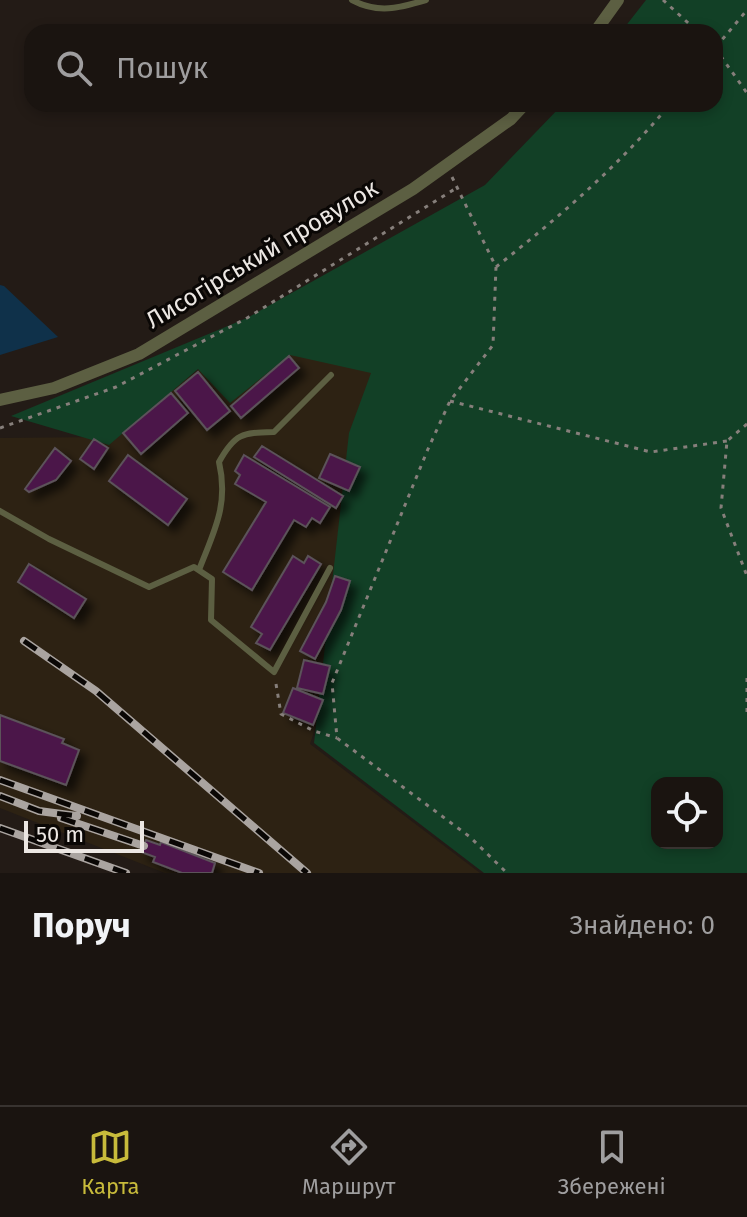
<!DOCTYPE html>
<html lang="uk">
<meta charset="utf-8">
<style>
body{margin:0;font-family:"Fira Sans",sans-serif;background:#231d19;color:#f1f3f6}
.controls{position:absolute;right:24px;bottom:24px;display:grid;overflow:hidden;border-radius:16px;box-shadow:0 4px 12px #0003}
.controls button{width:72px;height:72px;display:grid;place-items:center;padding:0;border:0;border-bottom:2px solid #383330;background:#1a1410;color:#f1f3f6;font:40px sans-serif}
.scale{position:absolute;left:24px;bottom:20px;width:120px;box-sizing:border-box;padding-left:8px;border:4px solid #ece7e3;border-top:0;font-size:22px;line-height:28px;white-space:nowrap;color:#ece7e3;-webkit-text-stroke:6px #0a0705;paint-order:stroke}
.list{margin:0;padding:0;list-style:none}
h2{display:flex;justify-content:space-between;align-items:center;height:104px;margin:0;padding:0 32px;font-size:34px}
h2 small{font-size:26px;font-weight:400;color:#9f9e9f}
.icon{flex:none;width:44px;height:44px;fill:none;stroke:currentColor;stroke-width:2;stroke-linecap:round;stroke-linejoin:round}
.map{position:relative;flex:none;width:747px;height:873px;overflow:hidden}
.search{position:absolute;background:#1a1410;box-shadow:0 4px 12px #0003;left:24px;right:24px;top:24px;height:88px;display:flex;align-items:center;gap:20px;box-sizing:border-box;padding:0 28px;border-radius:24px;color:#9f9e9f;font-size:30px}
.sheet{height:232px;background:#1a1410}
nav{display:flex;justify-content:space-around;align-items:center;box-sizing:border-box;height:112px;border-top:2px solid #383330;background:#1a1410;font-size:22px;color:#9f9e9f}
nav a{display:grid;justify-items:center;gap:4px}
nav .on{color:#c8bb3b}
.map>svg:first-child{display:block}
.industrial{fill:#2d2213}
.green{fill:#124026;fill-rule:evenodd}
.water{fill:#0f314a}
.building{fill:#4c1948;stroke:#5b525a;stroke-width:2;filter:url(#shadow)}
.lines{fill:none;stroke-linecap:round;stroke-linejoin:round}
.path{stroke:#867f7b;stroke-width:3;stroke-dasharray:4 6;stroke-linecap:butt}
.lane{stroke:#5c5f42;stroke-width:6}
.street{stroke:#5c5f42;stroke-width:12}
.rail-casing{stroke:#aaa4a0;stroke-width:8}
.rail{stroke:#0a0705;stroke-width:5;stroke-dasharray:15;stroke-linecap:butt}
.labels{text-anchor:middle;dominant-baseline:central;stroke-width:6;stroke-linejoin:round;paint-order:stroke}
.street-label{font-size:24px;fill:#ece7e3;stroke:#0a0705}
</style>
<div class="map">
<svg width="747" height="873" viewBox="0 0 747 873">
<defs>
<filter id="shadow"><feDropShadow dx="7" dy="7" stdDeviation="4" flood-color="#0009"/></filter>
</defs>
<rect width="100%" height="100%" fill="#231b16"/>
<!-- industrial -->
<path class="industrial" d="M460,284L310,744L480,873H165L0,808V438L106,437L279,312Z"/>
<!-- green -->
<path class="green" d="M646,0H747V873H484L314,743L349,433L371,373L290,355L230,403L198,369L109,445L11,416L247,318L485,185L563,104H715V32H621ZM657,783H717V843H657Z"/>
<!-- water -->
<path class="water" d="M0,285L4,286L58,337L0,355Z"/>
<!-- building -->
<path class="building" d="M289,356L299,368L241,418L231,406Z
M198,372L230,411L207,430L175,391Z
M171,393L188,413L141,454L123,433Z
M94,439L108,448L94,469L80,459Z
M262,446L343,496L336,508L254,457Z
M55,448L71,461L56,480L29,492L25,489Z
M330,454L360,467L349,491L319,478Z
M128,455L187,499L168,525L109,481Z
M244,455L330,507L320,523L312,518L306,527L294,520L252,590L223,572L266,502L235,484L240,475L235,471Z
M293,556L304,563L308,556L321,564L270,650L256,643L262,634L251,627Z
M29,564L86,599L74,618L18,582Z
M335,576L350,581L341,610L315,659L300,651L326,602Z
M304,660L330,666L323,694L297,688Z
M293,688L323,700L313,725L283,713Z
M0,715L64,739L62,743L79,750L66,785L0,761Z
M146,840L160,845L161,842L215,863L212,873H182L153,862L155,857L141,852Z"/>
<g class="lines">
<!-- path -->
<path class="path" d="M663,0L698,32
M716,47L747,10
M715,48L747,93
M452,177L496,267L493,345L450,401L428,449L332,683L337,738L470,837L507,873
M496,267C559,217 619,166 670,104
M450,401L651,452L727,441
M747,424L727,441L721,508L747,576
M0,428L116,387L247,318L458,187
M747,678V712
M276,684L281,714L314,731L337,738"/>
<!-- lane -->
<path class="lane" d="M352,0C378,14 399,8 426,0
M0,511L49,539L149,587L194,567L212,579L211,620L274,672L330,568
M199,570C214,531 229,505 219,462C235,433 242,433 274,432L331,375"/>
<!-- street -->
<path class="street" d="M595,32L618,0
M0,400L54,388L139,354L413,189L511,119L525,104"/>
<defs>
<path id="rail" d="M24,641L96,691L307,873
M0,780L259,873
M0,796L39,811L77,816
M61,818L144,846
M0,828L126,873"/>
</defs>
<!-- rail casing -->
<use href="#rail" class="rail-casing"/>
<!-- rail -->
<use href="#rail" class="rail"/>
</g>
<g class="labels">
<!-- street labels -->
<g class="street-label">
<text transform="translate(262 254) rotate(-31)">Лисогірський провулок</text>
</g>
</g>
</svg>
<div class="controls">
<button><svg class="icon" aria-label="locate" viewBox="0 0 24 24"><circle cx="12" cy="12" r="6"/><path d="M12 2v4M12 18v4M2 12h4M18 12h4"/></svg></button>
</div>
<div class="scale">50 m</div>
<div class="search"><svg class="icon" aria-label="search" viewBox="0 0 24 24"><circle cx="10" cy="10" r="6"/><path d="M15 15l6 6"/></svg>Пошук</div>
</div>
<section class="sheet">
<h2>Поруч<small>Знайдено: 0</small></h2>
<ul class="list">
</ul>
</section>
<nav>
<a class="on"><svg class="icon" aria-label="map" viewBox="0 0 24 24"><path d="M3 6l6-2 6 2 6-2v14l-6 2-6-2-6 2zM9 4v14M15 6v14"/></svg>Карта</a>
<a><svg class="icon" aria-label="directions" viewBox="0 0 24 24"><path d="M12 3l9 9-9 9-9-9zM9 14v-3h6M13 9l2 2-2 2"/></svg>Маршрут</a>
<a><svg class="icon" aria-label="saved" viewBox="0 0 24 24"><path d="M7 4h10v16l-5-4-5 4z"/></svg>Збережені</a>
</nav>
